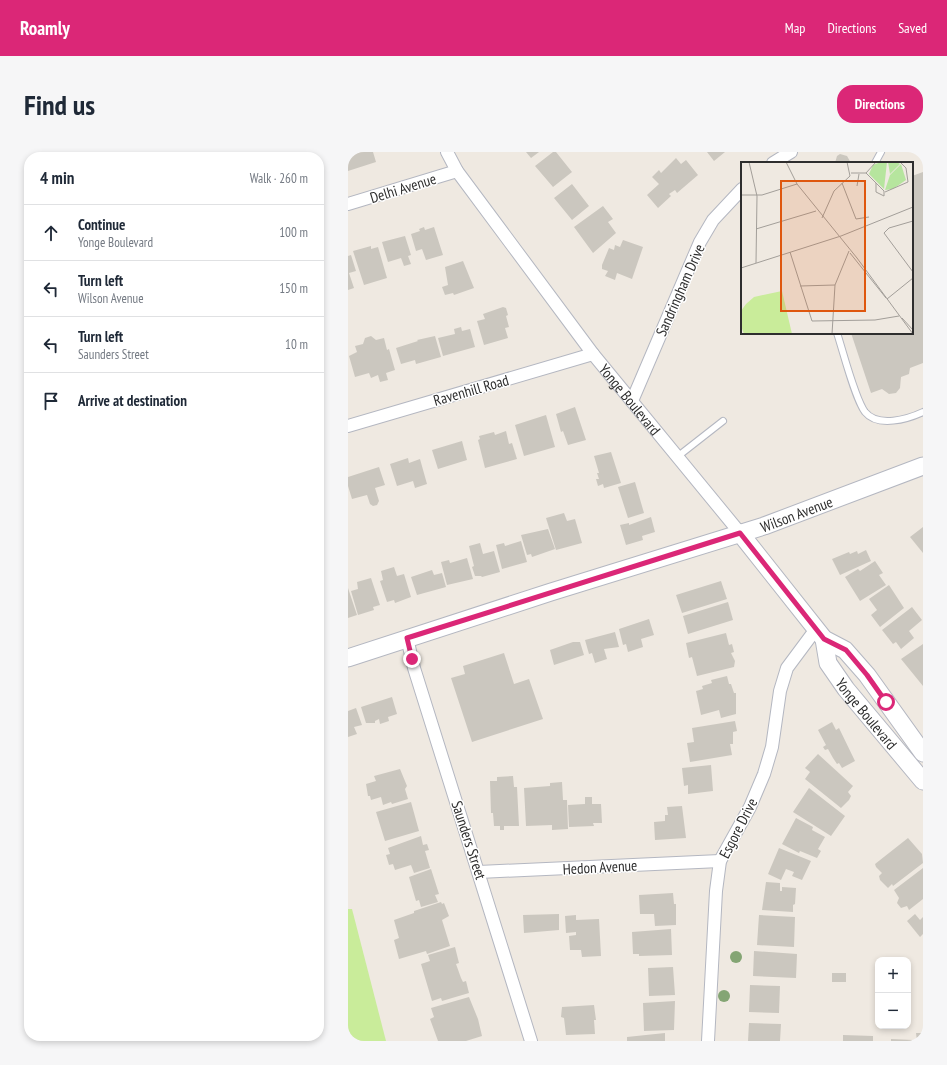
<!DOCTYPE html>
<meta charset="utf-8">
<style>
body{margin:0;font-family:"PT Sans Narrow",sans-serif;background:#f6f6f7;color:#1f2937}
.controls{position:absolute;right:12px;bottom:12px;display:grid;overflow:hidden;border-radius:8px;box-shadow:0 2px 6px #0003}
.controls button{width:36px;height:36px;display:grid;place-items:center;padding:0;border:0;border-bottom:1px solid #e0e1e3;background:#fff;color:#1f2937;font:20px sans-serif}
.stop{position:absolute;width:12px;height:12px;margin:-9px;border:3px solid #db2777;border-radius:50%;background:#fff}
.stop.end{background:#db2777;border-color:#fff;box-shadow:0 1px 4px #0008}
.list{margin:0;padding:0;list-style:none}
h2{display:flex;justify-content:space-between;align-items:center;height:52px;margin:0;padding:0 16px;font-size:17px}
h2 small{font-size:13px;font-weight:400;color:#747a83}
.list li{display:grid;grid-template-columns:26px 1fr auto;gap:12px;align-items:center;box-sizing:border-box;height:56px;padding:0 16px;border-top:1px solid #e0e1e3}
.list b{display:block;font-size:15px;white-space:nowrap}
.list p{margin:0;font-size:13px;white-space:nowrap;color:#747a83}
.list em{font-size:13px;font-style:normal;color:#747a83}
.icon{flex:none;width:22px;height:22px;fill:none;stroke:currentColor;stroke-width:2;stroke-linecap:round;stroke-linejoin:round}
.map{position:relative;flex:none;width:575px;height:889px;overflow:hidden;border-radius:16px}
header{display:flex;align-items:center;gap:24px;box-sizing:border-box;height:56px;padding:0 20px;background:#db2777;color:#fff}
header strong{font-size:19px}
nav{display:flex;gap:22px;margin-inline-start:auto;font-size:14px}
.intro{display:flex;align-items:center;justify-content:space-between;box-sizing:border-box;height:96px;padding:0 24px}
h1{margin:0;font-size:28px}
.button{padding:10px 18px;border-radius:16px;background:#db2777;color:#fff;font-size:14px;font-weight:700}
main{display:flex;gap:24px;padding:0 24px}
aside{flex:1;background:#fff;border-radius:16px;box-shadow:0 2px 6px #0003}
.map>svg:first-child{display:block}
.pitch{fill:#c9ec9a}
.building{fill:#cbc7bf}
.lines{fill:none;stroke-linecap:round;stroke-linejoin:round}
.lane-casing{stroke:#b4b7c1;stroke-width:8}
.street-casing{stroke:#b4b7c1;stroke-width:14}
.secondary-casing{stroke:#b4b7c1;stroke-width:19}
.lane{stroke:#fff;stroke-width:6}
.street{stroke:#fff;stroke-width:12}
.secondary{stroke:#fff;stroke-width:17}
.tree{fill:#84a574}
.route{stroke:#db2777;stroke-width:5}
.labels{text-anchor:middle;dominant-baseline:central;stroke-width:3;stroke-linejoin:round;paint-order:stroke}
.street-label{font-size:15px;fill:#2e2e2e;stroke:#fff}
.inset-road{fill:none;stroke:#a29e99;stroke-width:1}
.view{fill:#df570e;fill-opacity:0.15;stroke:#df570e;stroke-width:2}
.inset-edge{fill:none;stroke:#2e2e2e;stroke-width:2}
</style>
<header>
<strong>Roamly</strong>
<nav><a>Map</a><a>Directions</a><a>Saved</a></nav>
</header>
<div class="intro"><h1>Find us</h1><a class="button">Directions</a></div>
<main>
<aside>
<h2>4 min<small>Walk · 260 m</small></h2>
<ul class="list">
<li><svg class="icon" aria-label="ahead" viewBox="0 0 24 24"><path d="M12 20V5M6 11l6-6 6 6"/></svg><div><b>Continue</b><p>Yonge Boulevard</p></div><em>100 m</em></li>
<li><svg class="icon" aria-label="left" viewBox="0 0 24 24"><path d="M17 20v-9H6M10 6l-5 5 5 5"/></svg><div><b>Turn left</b><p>Wilson Avenue</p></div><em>150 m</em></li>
<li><svg class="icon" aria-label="left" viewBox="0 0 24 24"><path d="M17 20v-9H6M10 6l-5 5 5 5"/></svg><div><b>Turn left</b><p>Saunders Street</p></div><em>10 m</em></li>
<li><svg class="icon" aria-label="arrive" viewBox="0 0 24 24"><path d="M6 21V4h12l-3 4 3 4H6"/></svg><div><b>Arrive at destination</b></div></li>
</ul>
</aside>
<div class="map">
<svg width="575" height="889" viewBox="0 0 575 889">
<rect width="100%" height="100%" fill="#efe9e1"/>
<!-- pitch -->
<path class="pitch" d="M0,757H4L38,889H0Z"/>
<!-- building -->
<path class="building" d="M0,0H25L28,10L0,19Z
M178,0H191L183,6Z
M205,0H208L224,20L205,35L187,14Z
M359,0H377L366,9Z
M492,2L499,4L503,11H487L489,4Z
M328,6L333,12L338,8L350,23L329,41L327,38L321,42L323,44L310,56L299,43L311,32L304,25L311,18L313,21Z
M575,20V211L562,216L561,222L553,225L552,236L548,241L541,242L534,237L523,241L503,181H564V24Z
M224,32L241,54L224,68L206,46Z
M255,54L265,67L260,70L268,81L245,101L226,75Z
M76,75L77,78L86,75L95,103L78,108L74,97L68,99L63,82L72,79L71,77Z
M57,84L63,103L60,104L63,112L56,114L53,106L40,110L34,90Z
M275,88L295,95L284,127L269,121L267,128L257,124L260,119L254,117V113L261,96L266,98L267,93L272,95Z
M23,94V97L30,95L39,126L16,133L5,99Z
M3,103L8,119L1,121L6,136L0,138V104Z
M115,109L126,136L106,143L105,141L97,143L94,135L100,133L97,115Z
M155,155L158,156L160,163L158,164L161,175L157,176L160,186L136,193L129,169L137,167L135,162Z
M113,175L114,179L122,177L127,195L95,204L90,186L107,182L106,177Z
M23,184L28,188L36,186L39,198L41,197L47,218L38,221L40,228L32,230L30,223L23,226L21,221L7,225L1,204L9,200L7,194L15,192L17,186Z
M87,184L93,205L68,212L67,208L53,212L48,196L70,189L69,188Z
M227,255L238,288L220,293L215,279L213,280L208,262Z
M198,263L207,295L176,304L167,273Z
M158,279L161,292L164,291L169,307L137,316L130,288L132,287L131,284L146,280L147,283Z
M114,289L119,308L90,317L84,298Z
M263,300L273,331L256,336L255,332L250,334L248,327H251L249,321H251L246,304Z
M60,306L61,311L72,307L79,332L67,336L65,329L49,334L42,312Z
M31,315L37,333L27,336L31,349L29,353L25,354L22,352L19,343L4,347L0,334V325Z
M287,330L296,361L280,366L270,335Z
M216,361L219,369L227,367L234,391L208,398L198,366Z
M303,365L307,380L294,384L295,388L278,393L272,373L281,371V373Z
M575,375V401L562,385Z
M200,377L207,397L184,405L183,402L179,403L173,383Z
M173,389L179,410L154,417L148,393L156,391L157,394Z
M132,391L135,402L146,399L152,420L134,425L133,424H127L124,415L126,414L121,394Z
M518,398L523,409L492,423L484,407L501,400L502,402L509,399L510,402Z
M119,406L125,427L99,433L93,410L101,408L102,411Z
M527,409L535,421L531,423L538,433L512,449L497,425L510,417L512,419Z
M46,415L49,424L56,422L63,445L47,451L46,448L39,450L32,429L35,428L33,419Z
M84,418L86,423L94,421L98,435L69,443L63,425Z
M23,426L32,453L25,455L26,458L10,463L3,439L10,437L9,430Z
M373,429L379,447L334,461L328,443Z
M541,433L556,456L532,475L523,463L529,458L521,447Z
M0,436L9,463L0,466Z
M380,450L385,468L340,482L335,464Z
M564,455L574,468L561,479L566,486L553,497L548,490L545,492L534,478Z
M301,467L306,483L293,487L295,495L280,500L278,492L275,493L271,477Z
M267,480L271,495L256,497L259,507L247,511L244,501L241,502L237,488Z
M378,481L381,493L384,492L386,500L383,501L387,509L386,515L349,524L344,505L341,506L338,491Z
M225,490H232L236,503L206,513L202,498Z
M575,492V534L553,507Z
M156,501L166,532L181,527L195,567L124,590L103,526L117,522L115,514Z
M379,524L381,532H383L386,541H388V562L373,566L371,558L353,563L348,539L355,537L354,534L364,531L363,528Z
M44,545L49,562L40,565L41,569L32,572L31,567L27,569V571H18L13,555Z
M8,556L14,573L6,575L9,582L0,585V559Z
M387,569L389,579L385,580V592H382L384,603L342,610L339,591L346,590L344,576Z
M484,570L488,578L491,576L507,609L494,616L491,611L489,612L485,606L480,597L477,598L475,595L478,593L470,578Z
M470,602L505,634L500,640L503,644L501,648L493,656L457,627L462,620L457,616Z
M363,613L365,639L340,642V633L336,634L334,616Z
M52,617L59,634L57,637L60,647L44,652L43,650L35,653L33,645L23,648L22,644H20L18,632L28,629L26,624Z
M165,624L166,635H169L171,674H156V678H152V674H146L145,661H143L142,629H149V625Z
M214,630L215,648H219L220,677L204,678V673L178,674L176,636L202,634V631Z
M461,636L497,664L483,684L445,660Z
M237,645H244V652H253L254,671H245L246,674L221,675L220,653L237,652Z
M63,650L71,679L37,689L28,660Z
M334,654L338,686L307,688L306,670L317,669V663H320L319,655Z
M448,666L465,675L464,678L477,685L470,697L473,699L469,706L452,699L451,701L434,692Z
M73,684L75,693L79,692L81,698L77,699L82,716L66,721L63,713L47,718L45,712L41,713L38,703L42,702L40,696Z
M560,686L574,702L575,711L545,734L544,732L540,736L532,728L531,724L534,721L528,715L527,712Z
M431,696L463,709L454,728L444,724L446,720L438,717L433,728L420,722Z
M575,716V747L561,758L559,754L553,756L549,751L551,746L546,738Z
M83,717L91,742L87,743L90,750L73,755L71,748L68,749L61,725Z
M418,730L432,731V739H434V735L448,736L447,752L445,753V760L414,758Z
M325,741L326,752H328V773L307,774L306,762H292L291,743Z
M93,750L94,752L96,751L101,764L94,768L102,794L79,802L78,799L51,807L46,788L51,786L46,768L66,761V759Z
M211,762V778L176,781L175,763Z
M567,762L572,768L575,765V782L572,785L559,769Z
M228,763V768L251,767L253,804L234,805L233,798H222L221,784L228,783V780L218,781L217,764Z
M411,763L447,765L446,795L409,793Z
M323,777L324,803L291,804V802H285L284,780Z
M107,795L111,811L108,812L113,826L115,830L118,829L121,841L94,849L93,846L84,849L73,812L82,809L80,803Z
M406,799L449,802L448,826L405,824Z
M325,815L327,843L301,844L300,816Z
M484,821H498V830H484Z
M402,833L432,834L431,861L401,860Z
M121,845L130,867L134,884L118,889H90L82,867L86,865L83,856Z
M327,849L326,878L296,879L295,851Z
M246,853L248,868H246L247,882L218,883L216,866L213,865L214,855Z
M401,871L433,872L432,889H400Z
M317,881V889H279V885Z
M568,881H575V889H569Z
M495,883L525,884V889H495Z
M543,887L565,888V889H543Z"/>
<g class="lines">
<defs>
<path id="lane" d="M527,11L533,0
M489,181C495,199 507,247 517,260C530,276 560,267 575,260
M329,305L375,269"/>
<g id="street">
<path id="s1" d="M99,0L109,19L245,202L392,381"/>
<path d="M425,11L443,0"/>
<path d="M0,52L109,19"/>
<path d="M284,249L352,90L365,68L394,37"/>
<path d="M0,274L245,202"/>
<path d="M59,486L66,516L183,889"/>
<path d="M131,720L372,709"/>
<path d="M360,889L368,739L372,709L402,655L416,622L424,595L432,539L439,516L468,477"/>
</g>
<g id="secondary">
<path d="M392,381L476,487L497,498L519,523L575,601"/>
<path id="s2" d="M476,487L480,511L498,537L575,629"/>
<path id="s3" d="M0,506L203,440L416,374L575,314"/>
</g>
</defs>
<!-- lane casing -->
<use href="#lane" class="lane-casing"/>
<!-- street casing -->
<use href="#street" class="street-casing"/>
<!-- secondary casing -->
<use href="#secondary" class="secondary-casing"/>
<!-- lane -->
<use href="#lane" class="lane"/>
<!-- street -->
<use href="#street" class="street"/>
<!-- secondary -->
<use href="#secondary" class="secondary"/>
</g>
<!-- trees -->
<g class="tree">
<circle cx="388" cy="805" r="6"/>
<circle cx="376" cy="844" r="6"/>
</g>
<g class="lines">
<!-- route -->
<path class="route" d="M64,507L59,486L392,381L476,487L498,498L519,523L538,550"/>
</g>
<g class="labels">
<!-- street labels -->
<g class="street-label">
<text transform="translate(55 36) rotate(-17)">Delhi Avenue</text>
<text transform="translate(332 138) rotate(-66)">Sandringham Drive</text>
<text transform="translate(123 238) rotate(-16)">Ravenhill Road</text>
<text stroke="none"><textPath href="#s1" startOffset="308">Yonge Boulevard</textPath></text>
<text stroke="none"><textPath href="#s3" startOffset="471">Wilson Avenue</textPath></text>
<text stroke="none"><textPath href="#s2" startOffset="88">Yonge Boulevard</textPath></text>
<text transform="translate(390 676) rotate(-63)">Esgore Drive</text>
<text transform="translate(121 688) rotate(72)">Saunders Street</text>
<text transform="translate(252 715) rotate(-3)">Hedon Avenue</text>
</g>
</g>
<!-- overview -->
<g transform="translate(393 10)">
<rect width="172" height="172" fill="#efe9e1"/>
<path d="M140,0H146L143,27L128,12L132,3ZM147,0H156L159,2L149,12ZM160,2L165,18L152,27L144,28L149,13Z" fill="#b6e59e"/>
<path d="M41,129L51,172H3L0,164V149L5,142L13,135Z" fill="#c9ec9a"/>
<path class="inset-road" d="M8,0L16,34L15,101M45,0L56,22L116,96L172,172M110,11H125L135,0M125,11L143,29V34L135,30V21M101,21L115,57L128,55M116,24L118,12M144,30L167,20L165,6L159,0M0,33H21L56,22M81,56L93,29L109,14L106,0M172,59L148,66L143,71L172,110M15,67L75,49M49,90L71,159L134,158L158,154M109,91L145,136M0,106L100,74L172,45M59,124L94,123M146,137L172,116M161,156L172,168M91,172L94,123L108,89"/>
<path class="view" d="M40,19H124V149H40Z"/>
<rect width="172" height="172" class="inset-edge"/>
</g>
</svg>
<div class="controls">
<button>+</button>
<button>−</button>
</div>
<div class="stop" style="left:538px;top:550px"></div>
<div class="stop end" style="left:64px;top:507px"></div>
</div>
</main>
